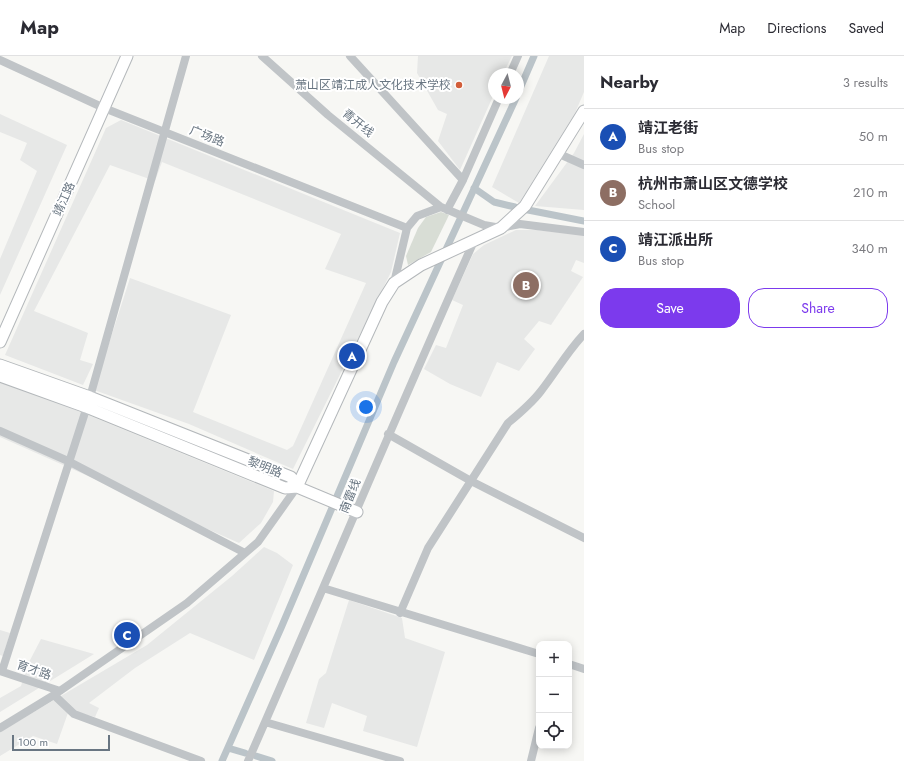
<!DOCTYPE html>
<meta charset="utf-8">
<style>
body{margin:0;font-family:Jost,"Noto Sans SC",sans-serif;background:#f7f7f7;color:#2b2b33}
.controls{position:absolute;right:12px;bottom:12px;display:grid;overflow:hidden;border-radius:8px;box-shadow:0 2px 10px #0003}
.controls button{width:36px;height:36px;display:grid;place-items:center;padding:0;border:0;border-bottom:1px solid #e1e1e2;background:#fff;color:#2b2b33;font:20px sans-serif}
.compass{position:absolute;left:488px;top:12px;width:36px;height:36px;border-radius:50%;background:#fff;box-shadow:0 2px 10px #0003;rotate:187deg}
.scale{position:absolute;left:12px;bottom:10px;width:98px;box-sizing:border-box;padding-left:4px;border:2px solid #697682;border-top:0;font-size:11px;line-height:14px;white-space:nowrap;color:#697682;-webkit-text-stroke:3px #fff;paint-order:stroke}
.you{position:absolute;left:366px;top:351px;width:14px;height:14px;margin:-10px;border:3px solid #fff;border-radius:50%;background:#1a73e8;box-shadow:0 0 0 6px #1a73e833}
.badge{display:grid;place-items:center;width:26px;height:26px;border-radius:50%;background:#7c3aed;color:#fff;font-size:13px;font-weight:700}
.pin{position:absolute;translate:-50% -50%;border:2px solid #fff;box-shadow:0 1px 4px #0006}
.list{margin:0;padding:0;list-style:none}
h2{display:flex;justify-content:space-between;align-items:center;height:52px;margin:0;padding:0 16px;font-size:17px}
h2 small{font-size:13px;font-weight:400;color:#7c7c81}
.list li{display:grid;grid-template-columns:26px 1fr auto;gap:12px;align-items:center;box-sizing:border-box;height:56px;padding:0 16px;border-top:1px solid #e1e1e2}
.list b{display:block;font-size:15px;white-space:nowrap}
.list p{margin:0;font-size:13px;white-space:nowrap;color:#7c7c81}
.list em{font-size:13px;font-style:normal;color:#7c7c81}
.actions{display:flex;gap:8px;padding:12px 16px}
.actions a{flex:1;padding:9px 0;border:1px solid #7c3aed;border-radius:16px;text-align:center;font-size:14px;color:#7c3aed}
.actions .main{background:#7c3aed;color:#fff}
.icon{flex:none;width:22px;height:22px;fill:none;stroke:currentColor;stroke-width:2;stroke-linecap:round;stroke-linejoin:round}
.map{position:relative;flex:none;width:584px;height:705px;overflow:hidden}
header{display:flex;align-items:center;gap:24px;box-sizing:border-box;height:56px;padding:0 20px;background:#fff;border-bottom:1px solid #e1e1e2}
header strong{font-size:19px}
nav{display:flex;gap:22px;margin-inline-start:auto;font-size:14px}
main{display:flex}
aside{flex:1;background:#fff}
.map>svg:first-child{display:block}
.built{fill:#e7e8e7}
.green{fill:#d8ddd5}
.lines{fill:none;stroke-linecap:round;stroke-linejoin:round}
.canal{stroke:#bbc4c9;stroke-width:7}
.major-casing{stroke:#b4b8bb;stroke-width:13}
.minor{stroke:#c0c4c7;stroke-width:8}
.major{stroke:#fff;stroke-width:11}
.poi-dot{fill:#d25d39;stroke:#fff;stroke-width:1.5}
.labels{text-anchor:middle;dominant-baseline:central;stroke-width:4;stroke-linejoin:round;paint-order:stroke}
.poi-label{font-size:12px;fill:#697682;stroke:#fff;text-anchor:end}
.street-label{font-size:12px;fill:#697682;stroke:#fff}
</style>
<header>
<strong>Map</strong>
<nav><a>Map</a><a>Directions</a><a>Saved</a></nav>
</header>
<main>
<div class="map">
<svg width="584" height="705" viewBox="0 0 584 705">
<rect width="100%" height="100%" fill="#f7f7f4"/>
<!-- built -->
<path class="built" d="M418,0H512L503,18H494V38L460,114L438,85L447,58L438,54L417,17Z
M549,0H584V36L575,57L519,147L492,131Z
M0,58L67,89L0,239V203L37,115L20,104L27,87L0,76Z
M121,64L400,177L391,216L293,413L189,368L94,334L130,222L231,259L193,356L287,394L293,390L366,227L325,213L341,178L162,106L155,125L110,109L34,255L88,277L80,304L93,308L83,329L5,299L106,72Z
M584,78V154L535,150L574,97Z
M516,174H538L584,179V207L576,204L571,215L583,221L551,269L539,265L524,283L535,293L519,315L497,306L481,341L450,328L424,313L436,289L446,292L463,249L452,244L473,198L484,189Z
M0,323L274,435L273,446L261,467L239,487L0,381Z
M264,491L277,497L293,509L254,604L190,577L135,612L89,647L99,652L95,661L69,654L57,688L33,680L0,700V676L147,589L232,520Z
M349,544L402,562L405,582L445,596L417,691L363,675L367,660L332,647L324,672L306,667L319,623L326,617Z
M0,574L10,577L3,600L0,599Z
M41,583L94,598L0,656V642L21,630L28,608Z"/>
<!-- green -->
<path class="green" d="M441,156L449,159L431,196L408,209L406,200L418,172L426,161Z"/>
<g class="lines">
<!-- canal -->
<path class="canal" d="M518,37L534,0
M474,132L494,146L515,151
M528,154L584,165
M228,692L245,697
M256,700L272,705
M222,705L281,572L394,306L516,42"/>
<defs>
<path id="major" d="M0,286L127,0
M0,309L90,341L291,421L297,431L285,432L86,351L0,320
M357,456L297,431L382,246L394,227L421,209L501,172L525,150L584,55"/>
</defs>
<!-- major casing -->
<use href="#major" class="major-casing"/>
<!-- minor -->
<path class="minor" d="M262,0L328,59L441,151
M350,0L463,124
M0,4L104,52L407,172
M510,18L518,0
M557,97L584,109
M447,154L463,124L499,42
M394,227L407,172L417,160L441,151L484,169L501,172L520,168L584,176
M0,375L68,405L245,497
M388,378L471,425L584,482
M323,532L539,598
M400,557L428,492L508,367C520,357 532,347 541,335C556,316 567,296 584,278
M569,608L584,613
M0,615L60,635
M2,615L90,341L186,0
M54,639L74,658L201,705
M265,666L400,705
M0,672L54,639L187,547L258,486L297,431
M248,705C324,532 397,357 474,185
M531,705L539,672"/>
<!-- major -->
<use href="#major" class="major"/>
</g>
<!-- markers -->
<circle class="poi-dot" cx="459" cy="29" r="4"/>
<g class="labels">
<!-- poi labels -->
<g class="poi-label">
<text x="451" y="29">萧山区靖江成人文化技术学校</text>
</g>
<!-- street labels -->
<g class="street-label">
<text transform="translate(358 67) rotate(39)">青开线</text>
<text transform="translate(207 80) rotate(21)">广场路</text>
<text transform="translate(64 143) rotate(-66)">靖江路</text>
<text transform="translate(265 411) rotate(22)">黎明路</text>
<text transform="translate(350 440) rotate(-68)">南雷线</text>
<text transform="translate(34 614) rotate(19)">育才路</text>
</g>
</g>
</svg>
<div class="controls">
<button>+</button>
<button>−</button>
<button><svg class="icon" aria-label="locate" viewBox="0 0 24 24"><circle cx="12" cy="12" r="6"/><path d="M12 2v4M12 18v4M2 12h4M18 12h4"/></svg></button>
</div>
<svg class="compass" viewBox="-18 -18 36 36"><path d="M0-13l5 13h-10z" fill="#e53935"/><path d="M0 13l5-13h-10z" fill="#7c7c81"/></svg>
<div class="scale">100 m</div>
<div class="you"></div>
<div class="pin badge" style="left:352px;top:300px;background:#1a4fb4">A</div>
<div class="pin badge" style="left:526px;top:229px;background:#8d6e63">B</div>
<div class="pin badge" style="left:127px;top:579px;background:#1a4fb4">C</div>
</div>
<aside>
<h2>Nearby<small>3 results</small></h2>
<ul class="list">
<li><span class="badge" style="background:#1a4fb4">A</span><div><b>靖江老街</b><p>Bus stop</p></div><em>50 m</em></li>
<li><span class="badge" style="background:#8d6e63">B</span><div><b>杭州市萧山区文德学校</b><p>School</p></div><em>210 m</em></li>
<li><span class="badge" style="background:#1a4fb4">C</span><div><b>靖江派出所</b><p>Bus stop</p></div><em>340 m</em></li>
</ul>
<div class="actions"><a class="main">Save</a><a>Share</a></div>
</aside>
</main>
